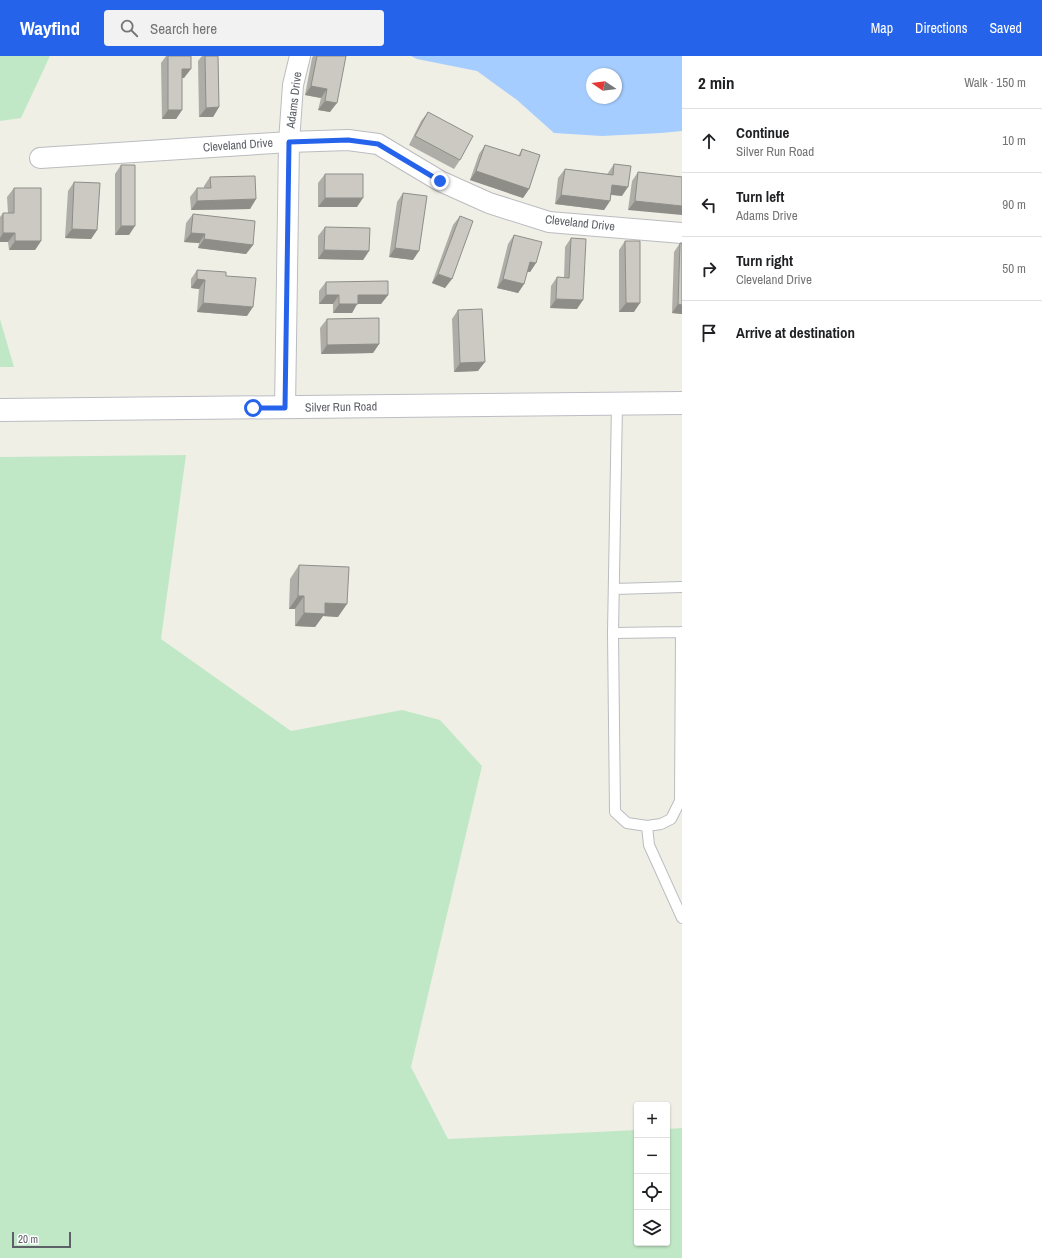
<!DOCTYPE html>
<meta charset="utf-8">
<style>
body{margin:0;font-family:"Archivo Narrow",sans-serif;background:#f2f2f2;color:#202124}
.controls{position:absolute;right:12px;bottom:12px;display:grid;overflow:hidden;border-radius:4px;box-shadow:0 1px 3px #0004}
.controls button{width:36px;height:36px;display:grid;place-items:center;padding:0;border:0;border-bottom:1px solid #e0e0e0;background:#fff;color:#202124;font:20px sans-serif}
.compass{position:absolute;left:586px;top:12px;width:36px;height:36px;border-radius:50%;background:#fff;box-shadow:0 1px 3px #0004;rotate:283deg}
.scale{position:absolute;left:12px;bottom:10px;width:59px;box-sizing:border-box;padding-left:4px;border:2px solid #5d6066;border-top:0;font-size:11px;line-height:14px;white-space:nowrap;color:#5d6066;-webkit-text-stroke:3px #fff;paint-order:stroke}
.stop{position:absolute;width:12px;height:12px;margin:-9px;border:3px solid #2563eb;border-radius:50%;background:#fff}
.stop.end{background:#2563eb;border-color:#fff;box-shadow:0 1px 4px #0008}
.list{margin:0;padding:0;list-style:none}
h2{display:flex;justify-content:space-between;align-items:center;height:52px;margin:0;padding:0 16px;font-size:17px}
h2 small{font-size:13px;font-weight:400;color:#757577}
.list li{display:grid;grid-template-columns:26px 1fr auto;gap:12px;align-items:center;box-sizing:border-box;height:64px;padding:0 16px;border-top:1px solid #e0e0e0}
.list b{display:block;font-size:15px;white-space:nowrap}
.list p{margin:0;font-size:13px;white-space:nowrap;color:#757577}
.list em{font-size:13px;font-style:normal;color:#757577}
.icon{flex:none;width:22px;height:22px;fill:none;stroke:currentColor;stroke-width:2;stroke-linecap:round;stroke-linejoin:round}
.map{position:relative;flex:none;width:682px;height:1202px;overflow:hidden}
header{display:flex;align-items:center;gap:24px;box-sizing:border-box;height:56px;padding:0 20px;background:#2563eb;color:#fff}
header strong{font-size:19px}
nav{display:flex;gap:22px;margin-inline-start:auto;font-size:14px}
.search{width:280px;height:36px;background:#f2f2f2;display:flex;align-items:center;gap:10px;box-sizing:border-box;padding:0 14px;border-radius:4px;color:#757577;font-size:15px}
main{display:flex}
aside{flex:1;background:#fff}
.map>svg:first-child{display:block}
.green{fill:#c1e8c6}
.water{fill:#a6cdff;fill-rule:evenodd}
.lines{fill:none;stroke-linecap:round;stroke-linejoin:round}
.service-casing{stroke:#babcc1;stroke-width:12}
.minor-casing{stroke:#babcc1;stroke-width:22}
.secondary-casing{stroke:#bbbdc4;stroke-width:24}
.service{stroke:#fff;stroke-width:10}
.minor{stroke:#fff;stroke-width:20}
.secondary{stroke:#fff;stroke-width:22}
.wall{fill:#afada7}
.shaded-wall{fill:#8e8d88}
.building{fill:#cbc9c2;stroke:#8e8d88}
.route{stroke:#2563eb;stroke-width:5}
.labels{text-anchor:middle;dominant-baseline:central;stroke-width:4;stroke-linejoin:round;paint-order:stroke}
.street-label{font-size:12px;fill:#5d6066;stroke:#fff}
</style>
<header>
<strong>Wayfind</strong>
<div class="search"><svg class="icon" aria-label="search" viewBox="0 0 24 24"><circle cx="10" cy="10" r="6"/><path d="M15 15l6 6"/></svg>Search here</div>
<nav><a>Map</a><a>Directions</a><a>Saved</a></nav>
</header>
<main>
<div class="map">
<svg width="682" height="1202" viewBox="0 0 682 1202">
<rect width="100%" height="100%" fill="#f0efe5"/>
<!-- green -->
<path class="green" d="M0,0H50L21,62L0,65Z
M0,263L14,311H0Z
M186,399L161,583L291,675L402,654L440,664L482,710L411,1011L448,1083L637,1074V1187H667V1073L682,1072V1202H0V401Z"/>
<!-- water -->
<path class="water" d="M411,0H682V75L661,77L602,80L554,77L517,44L477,15L417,3ZM592,18H616V42H592Z"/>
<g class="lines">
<defs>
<path id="service" d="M617,348L613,577L615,756L627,767L647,770L661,768L671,763L680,745L681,576
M614,533L682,531
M613,577L682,576
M647,770L649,789L682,862"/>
<path id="minor" d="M40,102L289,86L348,84L378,88L440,125L489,147L549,166L682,177
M285,352L289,86L293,29L300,0"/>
<path id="secondary" d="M0,354L682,347"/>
</defs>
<!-- service casing -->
<use href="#service" class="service-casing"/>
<!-- minor casing -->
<use href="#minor" class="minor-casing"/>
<!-- secondary casing -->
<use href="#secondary" class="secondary-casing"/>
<!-- service -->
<use href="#service" class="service"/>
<!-- minor -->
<use href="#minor" class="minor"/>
<!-- secondary -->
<use href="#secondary" class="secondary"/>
</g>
<!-- wall -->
<path class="wall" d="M166,0H191L184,22H182V54L176,63H162L161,7Z
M202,0H218L219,51L213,61H199L198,5Z
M313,0H346L330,56L318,54L321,42L305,39L312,2Z
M428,56L460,104L454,113L409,89L421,65Z
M485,89L518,100L522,93L529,133L523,142L470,124L479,98Z
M614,108L622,140L611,139L610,145L604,154L555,148L558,122L565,113L607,118L608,117Z
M121,109L129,179H115V118Z
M638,116L682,121L628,154L632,125Z
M325,118L357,151H318V127Z
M210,121L256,143L250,153L191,154L190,141L197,132H204V130Z
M74,126L97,174L91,183L65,182L68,135Z
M14,132L41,185L35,194H9L8,186H0V161L3,157H8L7,141Z
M403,137L413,204L389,201L397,146Z
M193,158L253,189L246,198L198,192L199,187L184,186L186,167Z
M460,160L445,232L432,227L453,169Z
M325,171L369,195L363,204L318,203V180Z
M514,179L536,207L530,216H527L524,228L518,237L497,232L508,188Z
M571,182L577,253L550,252L551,230L557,221L564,222L565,191Z
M625,185L634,256H619V194Z
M680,187L682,258L672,257L674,196Z
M197,214L226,220L247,260L197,256L199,233L191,232V223Z
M326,226L388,239L381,248H357L352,257H333V248H319V235Z
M458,254L478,315L454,316L452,263Z
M327,263L379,288L373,297L321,298L320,272Z
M299,509L338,561L323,560L315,571L295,570V553H289L290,523Z"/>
<!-- shaded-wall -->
<path class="shaded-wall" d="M182,13H191L184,22H176Z
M311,30L327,33L321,42L305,39Z
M325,45L337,47L330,56L318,54Z
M219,51L213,61H199L206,52Z
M168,54H182L176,63H162Z
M476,115L529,133L523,142L470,124Z
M612,129L628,131L622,140L606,138Z
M561,139L610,145L604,154L555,148Z
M325,142H363L357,151H318Z
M256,143L250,153L191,154L197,145Z
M635,145L682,150V159L628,154Z
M121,170H135L129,179H115Z
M72,173L97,174L91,183L65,182Z
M3,177H15L8,186H0V182Z
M191,177L205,178L199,187L184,186Z
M204,183L253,189L246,198L198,192Z
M15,185H41L35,194H9Z
M395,192L419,195L413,204L389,201Z
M324,194L369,195L363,204L318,203Z
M530,206L536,207L530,216L523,215Z
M438,218L452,223L445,232L432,227Z
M197,223L205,224L199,233L191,232Z
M503,223L524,228L518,237L497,232Z
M326,239H339L333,248H319Z
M358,239H388L381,248H357L352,257H333L339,248Z
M556,243L583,244L577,253L550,252Z
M203,247L253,251L247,260L197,256Z
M626,247H640L634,256H619Z
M678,248L682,249V258L672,257Z
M379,288L373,297L321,298L327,289Z
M485,306L478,315L454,316L460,307Z
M298,540H304L295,553H289Z
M325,547L347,548L338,561L323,560L315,571L295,570L304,557Z"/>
<!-- building -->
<path class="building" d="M168,0H191V13H182V54H168Z
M205,0H218L219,51L206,52Z
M317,0H346L337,47L325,45L327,33L311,30Z
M428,56L473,80L460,104L415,80Z
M485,89L520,100L522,93L540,99L529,133L476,115Z
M614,108L631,110L628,131L612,129L610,145L561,139L565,113L613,119Z
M121,109H135V170H121Z
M638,116L682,121V150L635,145Z
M325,118H363V142H325Z
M255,120L256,143L197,145V132H211L210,121Z
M74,126L100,127L97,174L72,173Z
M14,132H41V185H15V177H3V157H14Z
M403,137L427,140L419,195L395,192Z
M193,158L255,165L253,189L204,183L205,178L191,177Z
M460,160L473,165L452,223L438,218Z
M325,171L370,172L369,195L324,194Z
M514,179L542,186L536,207L530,206L524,228L503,223Z
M571,182L586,183L583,244L556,243L557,221L569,222Z
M625,185H640V247H626Z
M680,187H682V249L678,248Z
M197,214L226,216V220L256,222L253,251L203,247L205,224L197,223Z
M388,225V239H358V248H339V239H326V226Z
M482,253L485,306L460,307L458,254Z
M379,262V288L327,289V263Z
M299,509L349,511L347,548L325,547V558L304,557V540H298Z"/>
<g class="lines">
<!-- route -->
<path class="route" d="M253,352H285L289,86L348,84L378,88L440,125"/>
</g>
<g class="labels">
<!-- street labels -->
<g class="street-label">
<text transform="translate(294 44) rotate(-83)">Adams Drive</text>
<text transform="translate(238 89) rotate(-4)">Cleveland Drive</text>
<text transform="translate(580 167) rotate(6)">Cleveland Drive</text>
<text transform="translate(341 351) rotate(-1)">Silver Run Road</text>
</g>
</g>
</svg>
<div class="controls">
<button>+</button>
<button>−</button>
<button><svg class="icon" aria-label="locate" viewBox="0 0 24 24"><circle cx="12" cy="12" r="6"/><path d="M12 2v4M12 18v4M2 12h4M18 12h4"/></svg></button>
<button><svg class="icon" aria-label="layers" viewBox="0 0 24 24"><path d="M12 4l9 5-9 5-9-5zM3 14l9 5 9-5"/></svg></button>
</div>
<svg class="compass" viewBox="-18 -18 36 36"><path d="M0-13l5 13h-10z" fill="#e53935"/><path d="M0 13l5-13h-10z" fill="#757577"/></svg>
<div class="scale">20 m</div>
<div class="stop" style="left:253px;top:352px"></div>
<div class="stop end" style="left:440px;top:125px"></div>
</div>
<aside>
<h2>2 min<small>Walk · 150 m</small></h2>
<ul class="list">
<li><svg class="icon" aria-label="ahead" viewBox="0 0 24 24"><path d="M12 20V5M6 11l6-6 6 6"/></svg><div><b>Continue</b><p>Silver Run Road</p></div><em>10 m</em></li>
<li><svg class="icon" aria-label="left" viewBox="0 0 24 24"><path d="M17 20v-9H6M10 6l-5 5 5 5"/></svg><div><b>Turn left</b><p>Adams Drive</p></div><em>90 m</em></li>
<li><svg class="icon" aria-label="right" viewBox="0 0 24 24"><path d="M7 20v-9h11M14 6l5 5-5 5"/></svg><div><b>Turn right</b><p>Cleveland Drive</p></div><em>50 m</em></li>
<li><svg class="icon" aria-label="arrive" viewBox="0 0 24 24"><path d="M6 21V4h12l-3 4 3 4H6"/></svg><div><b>Arrive at destination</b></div></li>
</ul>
</aside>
</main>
